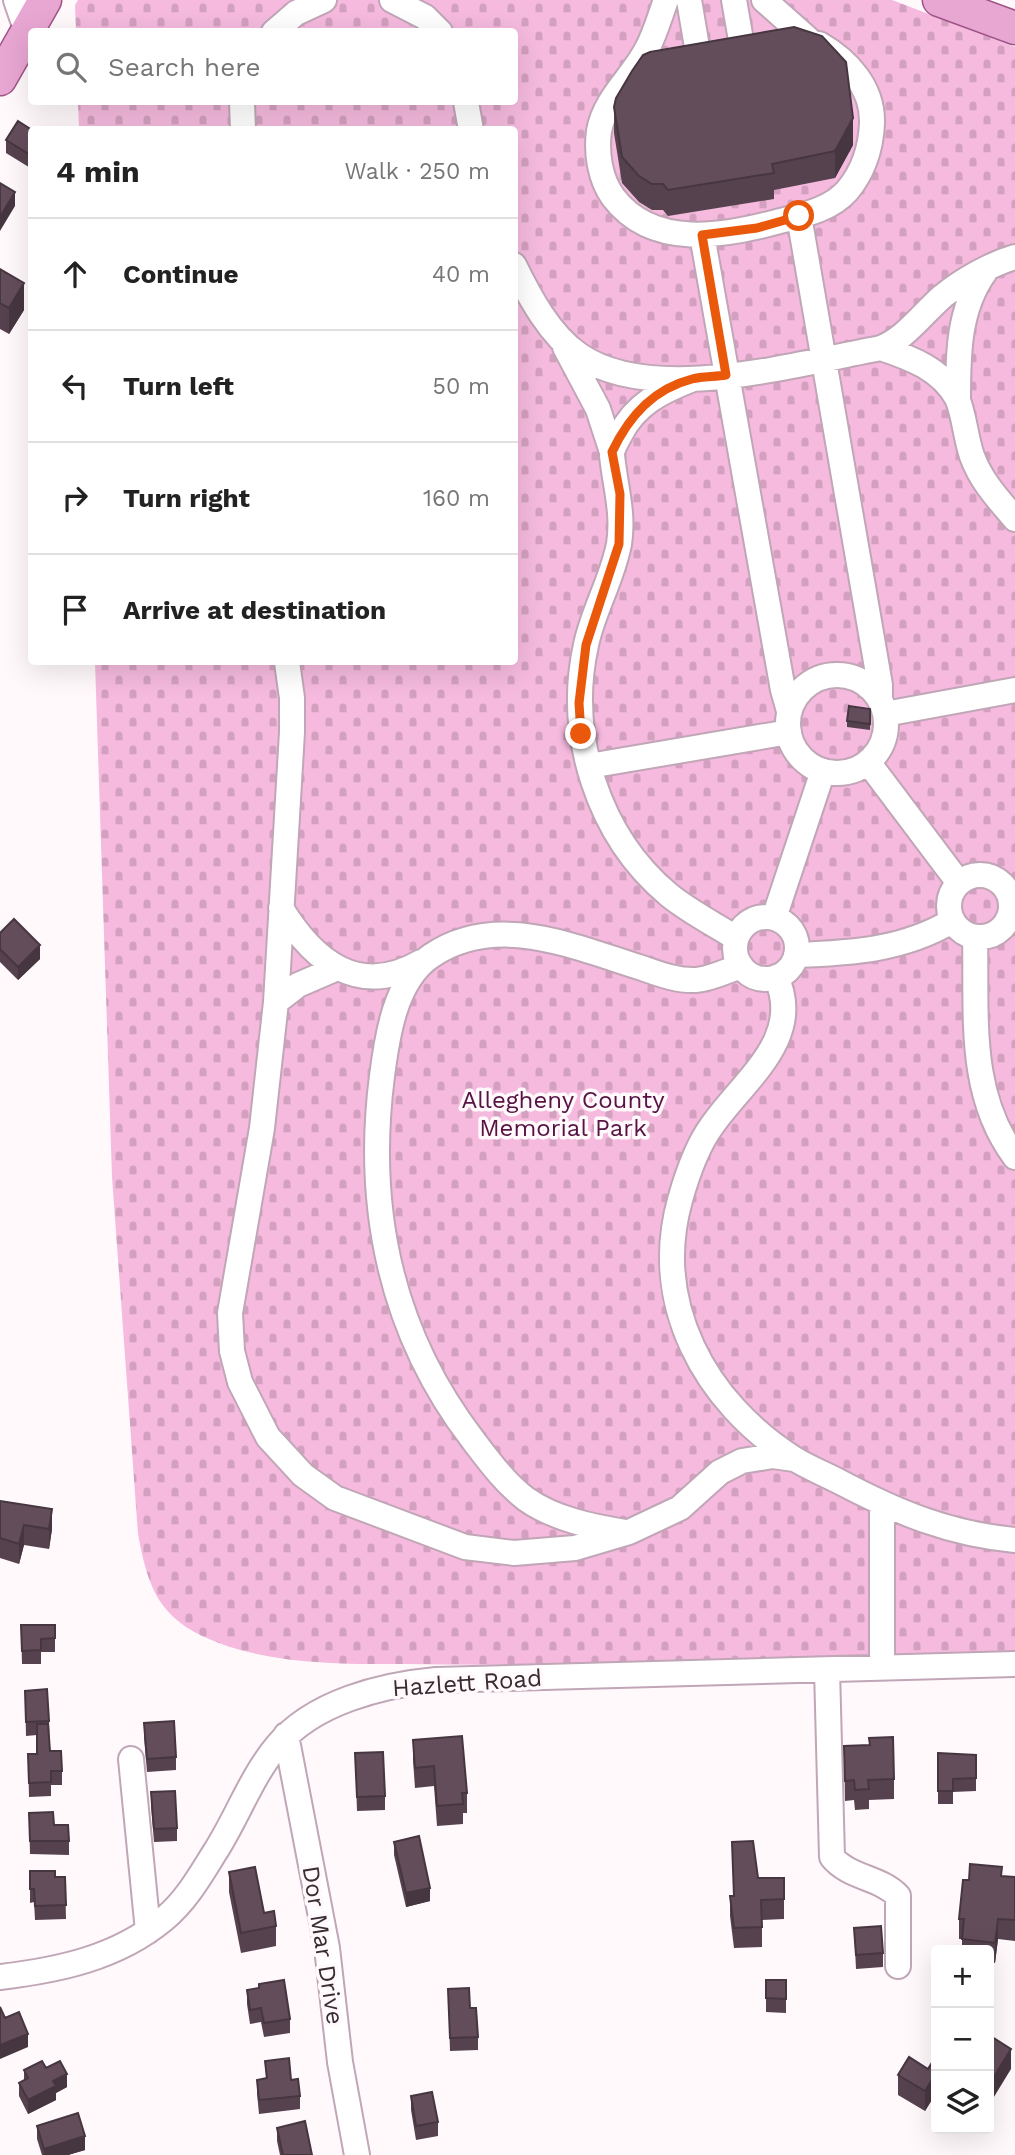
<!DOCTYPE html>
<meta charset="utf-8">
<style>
body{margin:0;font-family:"Work Sans",sans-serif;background:#f2f2f2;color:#222}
.controls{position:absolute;right:21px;bottom:21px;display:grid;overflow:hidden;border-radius:7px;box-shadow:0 7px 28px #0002}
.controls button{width:63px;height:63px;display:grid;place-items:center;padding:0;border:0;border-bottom:2px solid #e0e0e0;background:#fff;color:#222;font:35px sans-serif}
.stop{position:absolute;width:21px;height:21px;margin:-16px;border:5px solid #ea580c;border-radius:50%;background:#fff}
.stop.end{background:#ea580c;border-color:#fff;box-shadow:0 2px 7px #0008}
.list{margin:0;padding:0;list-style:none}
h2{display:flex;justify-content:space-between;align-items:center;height:91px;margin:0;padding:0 28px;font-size:30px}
h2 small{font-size:23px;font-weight:400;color:#767676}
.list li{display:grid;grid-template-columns:46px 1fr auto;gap:21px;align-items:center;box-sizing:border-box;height:112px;padding:0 28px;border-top:2px solid #e0e0e0}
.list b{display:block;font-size:26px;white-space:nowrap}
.list em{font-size:23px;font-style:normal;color:#767676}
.icon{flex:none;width:38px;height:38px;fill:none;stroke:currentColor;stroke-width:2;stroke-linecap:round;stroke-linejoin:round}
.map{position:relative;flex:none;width:1015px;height:2155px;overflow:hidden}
.search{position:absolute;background:#fff;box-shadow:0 7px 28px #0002;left:28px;top:28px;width:490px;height:77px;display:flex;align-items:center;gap:18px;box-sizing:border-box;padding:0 24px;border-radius:7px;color:#767676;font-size:26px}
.panel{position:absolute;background:#fff;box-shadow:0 7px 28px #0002;left:28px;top:126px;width:490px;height:539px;border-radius:7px}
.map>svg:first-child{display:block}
.cemetery{fill:url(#cemetery-stones)}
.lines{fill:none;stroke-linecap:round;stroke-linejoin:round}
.minor-casing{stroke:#c0a6b6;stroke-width:28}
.major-casing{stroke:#9f5486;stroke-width:35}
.minor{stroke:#fff;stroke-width:24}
.major{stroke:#e8a6d2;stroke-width:32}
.wall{fill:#56424e}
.shaded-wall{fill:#463640}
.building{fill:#644d5b;stroke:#463640;stroke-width:2}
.route{stroke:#ea580c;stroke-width:9}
.labels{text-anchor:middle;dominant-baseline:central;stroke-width:7;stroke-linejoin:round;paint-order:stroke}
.park-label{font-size:24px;fill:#561243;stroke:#fff9fc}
.street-label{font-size:24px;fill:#362c32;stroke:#fff9fc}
</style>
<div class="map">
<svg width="1015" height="2155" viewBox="0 0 1015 2155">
<defs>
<pattern id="cemetery-stones" width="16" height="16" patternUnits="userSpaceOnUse" patternTransform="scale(1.75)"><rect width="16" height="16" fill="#f5bade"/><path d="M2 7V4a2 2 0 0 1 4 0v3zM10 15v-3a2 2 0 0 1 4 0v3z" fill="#d3a0bf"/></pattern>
</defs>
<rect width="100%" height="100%" fill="#fff9fc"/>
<!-- cemetery -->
<path class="cemetery" d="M78,0H892L1015,47V1655C867,1660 718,1662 570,1664C515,1665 460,1665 405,1664C339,1664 264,1665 202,1636C155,1613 147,1581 138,1534L112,1177L95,662H514V130L79,129L78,102H514V32L76,31L75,5Z"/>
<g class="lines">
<defs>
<path id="minor" d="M16,0L27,32
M392,0L425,17L440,32
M666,0C660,16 655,34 647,49C632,78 605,98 599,131C596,153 600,179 613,197C653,250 725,236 780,221C803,215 830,210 847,191C863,172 871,148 872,123C873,87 847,60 819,44
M689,0L698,53
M734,0L742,46
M764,0L808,39
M274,32L296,13L324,0
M242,102L243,130
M466,102L471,130
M799,216L880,685V699
M702,235L783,690L789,711
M514,265C530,298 550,335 579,355C652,406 799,363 881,348C906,338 923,313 943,296C963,280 991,264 1015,257
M565,347L598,409L612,452
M881,348C911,358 941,369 957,398C964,413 966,440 972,456C981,481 998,499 1015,519
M693,379C662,391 635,404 620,435C617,441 612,448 612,455C615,486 624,513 619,544C612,580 593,611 586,645C566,735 598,836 669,895C690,912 714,924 736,938
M958,400C958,356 958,309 985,272
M287,662L292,698V732L276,1002L262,1128L230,1313L232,1351L240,1382L268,1437L303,1475L335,1498L465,1547L514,1553L575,1548L629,1532L680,1508L720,1472L742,1461L773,1456L794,1459
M788 724a49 49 0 1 1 98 0a49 49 0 1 1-98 0Z
M885,714L1015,690
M868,762L959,883
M589,766L789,732
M949 906a31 31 0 1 1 62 0a31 31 0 1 1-62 0Z
M281,908C314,962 359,998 421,962
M735 948a31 31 0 1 1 62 0a31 31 0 1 1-62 0Z
M774,918L823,771
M975,937C977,1013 967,1093 1015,1157
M796,955C852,953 903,950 952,921
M776,977C805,1039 742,1081 711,1127C696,1148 687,1175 680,1200C651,1304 705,1402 793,1458C807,1467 825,1474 840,1482C897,1512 949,1534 1015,1540
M276,1002L298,985L335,969
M882,1505V1654
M626,1532C593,1527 554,1519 526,1499C505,1483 489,1461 473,1440C391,1333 365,1208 382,1076C387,1037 395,980 431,956C496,912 572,946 639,967C657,973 676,981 696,980C711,979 726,971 741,966
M827,1670L832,1857C849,1878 880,1877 898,1896V1966
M286,1735L327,1948L340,2062L357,2155
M131,1759L148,1931
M0,1977C59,1970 117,1958 164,1919C186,1901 200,1876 215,1852C237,1818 251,1777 277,1746C313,1702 382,1685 436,1680L1015,1664"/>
<path id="major" d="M939,0L1015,28
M0,79L45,0"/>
</defs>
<!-- minor casing -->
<use href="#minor" class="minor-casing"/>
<!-- major casing -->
<use href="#major" class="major-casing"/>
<!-- minor -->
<use href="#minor" class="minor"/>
<!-- major -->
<use href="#major" class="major"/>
</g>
<!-- wall -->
<path class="wall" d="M614,107L853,145L835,178L774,190V199L668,216L663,210H652L639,202L622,183L614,133Z
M32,130V169L6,153V140Z
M0,269L24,310L9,334L0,329Z
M870,709V730L847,727V721Z
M0,933L40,959L18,980L0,962Z
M0,1501L52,1529L49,1549L24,1545L19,1564L0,1558Z
M21,1625H55V1652H41V1664H22Z
M25,1691L49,1721L50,1751L62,1771V1785H51V1796L29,1797L28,1754H37V1735L26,1736Z
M144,1723L176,1757V1770L147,1772L144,1737Z
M413,1740L467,1793V1813H463V1824L437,1826L434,1786L415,1788L413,1760Z
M844,1746L894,1779V1799L869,1800V1809L855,1810L854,1800L845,1801Z
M355,1753L385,1796V1810L357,1811Z
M938,1753L976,1778V1791L953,1792V1804H938Z
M151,1792L177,1828V1841L154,1842L151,1806Z
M29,1813L54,1825L69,1841V1855L30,1854Z
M394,1842L430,1901L406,1907L394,1855Z
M30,1871L55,1877H65L66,1919L35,1920L34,1902L30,1903Z
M229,1872L276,1926V1946L241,1953L229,1892Z
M1002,1876L1015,1877V1941L998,1939L995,1963L989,1962V1950H962V1939H959V1919L969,1880Z
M758,1878H784V1919L762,1920V1947L734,1948L730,1916V1896H733Z
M854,1928L883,1953V1967L856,1969Z
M766,1980H786V2013L766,2012Z
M259,1984L290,2019V2033L264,2037L261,2022L250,2024L247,2004V1990L259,1988Z
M448,1989L478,2037V2050L450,2051Z
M936,2056V2101L933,2098L925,2111L898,2095V2075L928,2069Z
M265,2061L291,2080L300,2096V2109L259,2114L257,2093V2080L266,2079Z
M46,2068L67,2087L56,2093V2100L28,2114L19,2096V2083L24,2080V2070Z
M411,2096L438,2122V2136L416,2140L411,2110Z
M37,2126L85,2150L68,2155H42L37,2139Z
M277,2128L312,2155H280L277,2141Z"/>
<!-- shaded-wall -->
<path class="shaded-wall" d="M853,118V145L835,178V151Z
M15,192V206L0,231V217Z
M24,283V310L9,334V308Z
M40,945V959L18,980V967Z
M52,1509V1529L49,1549V1529Z
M24,1525V1545L19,1564V1544Z
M430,1888V1901L406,1907V1893Z
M998,1919V1939L995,1963V1943Z
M28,2034V2047L0,2059V2045Z
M1011,2049V2069L989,2105V2085Z
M67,2074V2087L56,2093V2100L28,2114V2100L53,2081Z
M933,2078V2098L925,2111V2091Z
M85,2136V2150L68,2155H44V2149Z"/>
<!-- building -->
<path class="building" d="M794,27L822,36L846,62L853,118L835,151L772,164L774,173L668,190L663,184H652L639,176L622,157L614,107L616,98L632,71L643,55L650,52Z
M18,121L32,130V156L6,140Z
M0,183L15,192L0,217Z
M0,269L24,283L9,308L0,303Z
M849,706L870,709V724L847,721Z
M14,919L40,945L18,967L0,949V933Z
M0,1501L52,1509L49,1529L24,1525L19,1544L0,1538Z
M21,1625H55V1638L41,1639V1650L22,1651Z
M47,1689L49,1721L26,1722L25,1691Z
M174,1721L176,1757L147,1759L144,1723Z
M37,1724H48L50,1751H61L62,1771H51V1782L29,1783L28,1754H37Z
M462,1736L467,1793H462L463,1804L437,1806L434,1766L415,1768L413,1740Z
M893,1737L894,1779L868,1780L869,1789L855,1790L854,1780L845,1781L844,1746L870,1745L869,1738Z
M383,1752L385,1796L357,1797L355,1753Z
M938,1753L976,1755V1778L953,1779V1791H938Z
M175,1791L177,1828L154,1829L151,1792Z
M53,1812L54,1825H68L69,1841H30L29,1813Z
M419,1836L430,1888L406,1893L394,1842Z
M753,1841L758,1878H784V1899L761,1900L762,1927L734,1928L730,1896H734L732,1842Z
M970,1864L1002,1867L1001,1876L1015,1877V1920L998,1919L995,1943L962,1939L964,1919H959L963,1880H969Z
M255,1867L264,1913L274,1911L276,1926L241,1933L229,1872Z
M30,1871H55V1877H65L66,1905L35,1906L34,1889H30Z
M881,1926L883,1953L856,1955L854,1928Z
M284,1980L290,2019L264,2023L261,2008L250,2010L247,1990L259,1988V1984Z
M766,1980H786V1999L766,1998Z
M469,1988L470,2008H476L478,2037L450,2038L448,1989Z
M0,2007L5,2018L19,2012L28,2034L0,2045Z
M989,2035L1011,2049L989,2085Z
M936,2056V2081L933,2078L925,2091L898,2075L909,2057L928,2069Z
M289,2058L291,2080L298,2079L300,2096L259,2100L257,2080L267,2078L265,2061Z
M42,2061L46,2068L60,2061L67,2074L53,2081L56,2086L28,2100L19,2083L28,2078L24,2070Z
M432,2092L438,2122L416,2126L411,2096Z
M78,2113L85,2136L44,2149L37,2126Z
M305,2121L312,2155H283L277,2128Z"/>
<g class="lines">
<!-- route -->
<path class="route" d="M581,734L579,703L586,645L619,544L620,494L612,452C629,416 653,389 692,379C703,376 715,377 726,375L702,235L757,228L799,216"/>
</g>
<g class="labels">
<!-- park labels -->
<g class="park-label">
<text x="563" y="1100">Allegheny County<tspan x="563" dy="28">Memorial Park</tspan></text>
</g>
<!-- street labels -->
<g class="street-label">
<text transform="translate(467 1683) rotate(-4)">Hazlett Road</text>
<text transform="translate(323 1945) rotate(81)">Dor Mar Drive</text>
</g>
</g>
</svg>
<div class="controls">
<button>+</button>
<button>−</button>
<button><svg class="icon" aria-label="layers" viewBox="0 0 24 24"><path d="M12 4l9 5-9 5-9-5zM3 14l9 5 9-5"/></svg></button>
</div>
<div class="stop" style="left:799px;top:216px"></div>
<div class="stop end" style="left:581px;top:734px"></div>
<div class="search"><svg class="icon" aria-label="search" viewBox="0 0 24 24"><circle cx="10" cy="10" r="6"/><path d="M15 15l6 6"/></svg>Search here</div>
<section class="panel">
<h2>4 min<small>Walk · 250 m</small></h2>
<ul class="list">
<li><svg class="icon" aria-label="ahead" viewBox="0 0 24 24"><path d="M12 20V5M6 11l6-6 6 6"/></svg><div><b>Continue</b></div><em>40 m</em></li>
<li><svg class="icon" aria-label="left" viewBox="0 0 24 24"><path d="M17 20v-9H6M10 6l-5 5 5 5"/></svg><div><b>Turn left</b></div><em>50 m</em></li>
<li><svg class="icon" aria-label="right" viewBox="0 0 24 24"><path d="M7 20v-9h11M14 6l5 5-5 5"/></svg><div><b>Turn right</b></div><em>160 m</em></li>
<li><svg class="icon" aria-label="arrive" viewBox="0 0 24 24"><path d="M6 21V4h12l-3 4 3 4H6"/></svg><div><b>Arrive at destination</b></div></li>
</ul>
</section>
</div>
